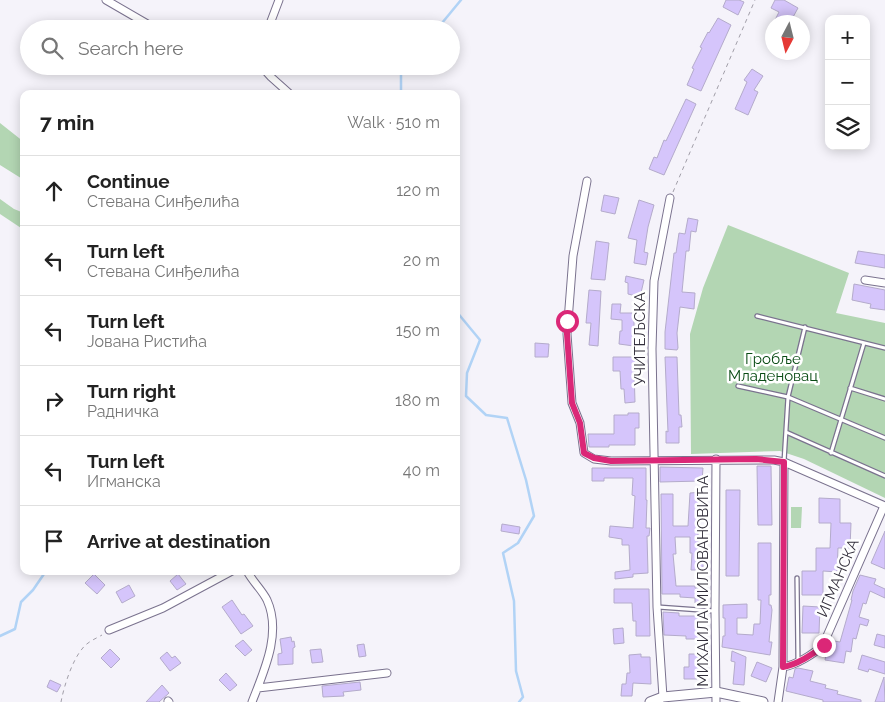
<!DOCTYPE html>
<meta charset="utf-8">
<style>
body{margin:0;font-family:Raleway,sans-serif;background:#f6f6f6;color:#222}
.controls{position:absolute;right:15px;top:15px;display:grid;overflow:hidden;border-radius:10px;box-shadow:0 2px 12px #0003}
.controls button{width:45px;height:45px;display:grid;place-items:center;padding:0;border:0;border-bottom:1px solid #e0e0e0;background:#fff;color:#222;font:25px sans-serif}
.compass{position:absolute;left:765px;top:15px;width:45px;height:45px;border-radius:50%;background:#fff;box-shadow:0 2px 12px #0003;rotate:187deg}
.stop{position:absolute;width:15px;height:15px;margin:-11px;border:4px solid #db2777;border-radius:50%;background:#fff}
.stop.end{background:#db2777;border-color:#fff;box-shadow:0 1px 5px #0008}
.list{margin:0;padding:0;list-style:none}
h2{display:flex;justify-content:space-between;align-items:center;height:65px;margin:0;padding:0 20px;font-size:21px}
h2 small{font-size:16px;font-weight:400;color:#767676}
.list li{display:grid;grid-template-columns:32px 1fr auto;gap:15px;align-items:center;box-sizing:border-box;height:70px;padding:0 20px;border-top:1px solid #e0e0e0}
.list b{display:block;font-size:19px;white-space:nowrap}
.list p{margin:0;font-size:16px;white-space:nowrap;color:#767676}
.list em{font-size:16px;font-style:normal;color:#767676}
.icon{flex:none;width:28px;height:28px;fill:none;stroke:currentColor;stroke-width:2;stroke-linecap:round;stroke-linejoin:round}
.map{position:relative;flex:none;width:885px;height:702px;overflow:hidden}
.search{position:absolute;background:#fff;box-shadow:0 2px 12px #0003;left:20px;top:20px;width:440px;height:55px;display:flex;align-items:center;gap:12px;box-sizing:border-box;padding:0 18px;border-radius:28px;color:#767676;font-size:19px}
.panel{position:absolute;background:#fff;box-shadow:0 2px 12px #0003;left:20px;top:90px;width:440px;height:485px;border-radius:10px}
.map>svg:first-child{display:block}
.green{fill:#b3d6b3}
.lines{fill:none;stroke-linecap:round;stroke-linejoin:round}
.stream{stroke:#b1d3f6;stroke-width:2.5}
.building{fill:#d5c5fb;stroke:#b4abcb}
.service-casing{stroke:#7a728e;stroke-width:5.5}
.minor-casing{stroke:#7a728e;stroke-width:9}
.tertiary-casing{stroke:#7a728e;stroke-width:11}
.path{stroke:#a19ea8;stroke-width:1;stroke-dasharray:4 4;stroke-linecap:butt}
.service{stroke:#fff;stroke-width:3}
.minor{stroke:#fff;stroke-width:7}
.tertiary{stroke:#fff;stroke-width:9}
.route{stroke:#db2777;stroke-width:6}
.labels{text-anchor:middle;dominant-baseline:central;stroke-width:5;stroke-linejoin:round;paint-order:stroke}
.street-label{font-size:15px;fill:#322e3b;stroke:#fff}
.park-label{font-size:15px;fill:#094b14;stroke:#fff}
</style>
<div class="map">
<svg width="885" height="702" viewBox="0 0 885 702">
<rect width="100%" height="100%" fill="#f5f3fa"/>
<!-- green -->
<path class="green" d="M0,123L24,142V180L0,165Z
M0,199L14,209L24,213V230L0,214Z
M728,225L849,273L836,313L885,323V498L804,459L780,451L691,454L690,334L703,288Z
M791,507H802L801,528H791Z"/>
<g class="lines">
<!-- stream -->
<path class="stream" d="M424,29L442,23L461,0
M401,94V66
M456,311L480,340L467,373L466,396L486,415L507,418L526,480L534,516L518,543L503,553L514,601L516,671L523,697L519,702
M0,636L15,629L21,602L33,590L46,571"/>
</g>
<!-- building -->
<path class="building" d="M726,0H739L744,2L738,15L723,7Z
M775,0H784L798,8L792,19L789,17L787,22H774L779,12L771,8Z
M718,18L731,25L701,91L687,85L694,69L692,68L702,48L700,47L708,32L709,33Z
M752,69L763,76L754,90L758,92L748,115L735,109L747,82L744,80Z
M686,99L696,104L664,175L649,169L654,157L657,158L664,140L666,141Z
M604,195L619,198L615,214L601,211Z
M639,200L654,205L648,227L644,252L648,253L646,265L634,263L637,240L628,238Z
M688,218L698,220L696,232L691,231L689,251H686L682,292L695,293L694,309L680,307L677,333L678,348L677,350L665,349V332L674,253H676L679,233L685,234Z
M596,241L609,243L605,280L591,279Z
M858,251L885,255V268L855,263Z
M626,276L644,280L640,297L628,294V283L625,282Z
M854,284L885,290V310L870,308L871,304L852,300Z
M589,290L601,291L598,346L589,345L591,323H586Z
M612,304H621L620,313H634V346L619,344L620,331H622V320L611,319Z
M535,343L549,344L548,357H535Z
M613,357H636V371H634L635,402L625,403L624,389H621L620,371H613Z
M665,357H677L679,415H681L682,427H679V443H666V431L668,432Z
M628,413H639V428H635V445H609V447H589L588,434H614V415H628Z
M757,466H771L772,525H758Z
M660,467L703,468L702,481L660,482Z
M592,468H646V500H647L646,528H650L649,536H647L648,573L633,574V577L615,579V572L630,570L629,545H622V539L609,537L610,526L633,528L635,496L632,495L633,478H604V481H592Z
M726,490H740L739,576H726Z
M704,492L702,520L698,519V542H703V570H691L692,553H690V537H675L676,554H673L676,586H695V588H705L704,603H695V598L680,597V594H662L661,494H673V526H688L690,493Z
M819,498L840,499V523H851L850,548H838L837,572L823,571V595H802V571H816V548H830L831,523H819Z
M502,524L520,527L519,534L501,531Z
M885,531V569L871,563Z
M758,543H771V595H769V605H771L772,610L769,642H772L770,655L722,647L723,636H725V618H723V605L747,604V618H737V634L753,635L754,624H760L761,600H758Z
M94,574L105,585L97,594L85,583Z
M178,574L186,584L177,590L170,581Z
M860,575L876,579L874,584L885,589V598L870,591L866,604L863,603L859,617L869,620L867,626L860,624L856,639L853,638L851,652L846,651L844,663L825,660L827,648L832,649L834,641L840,642L852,600H851L853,591Z
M129,585L135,596L122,603L116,592Z
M614,589H649L650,636H636V621H633L632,603H614Z
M232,600L242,615L244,614L253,626L241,634L222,607Z
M803,606L820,607L819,633H802Z
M663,612L679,613V616H705V639H686V636L664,635Z
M623,628L624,643L614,644L613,629Z
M877,634L885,636V648L874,645Z
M291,637L292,642L294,641L295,647L293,648V664L278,665V654L282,653L280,639Z
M243,640L252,650L245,656L235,646Z
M364,644L366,656L359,657L357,645Z
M110,649L120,659L111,668L101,658Z
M321,649L323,662L312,663L310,650Z
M732,651L746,657L744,685L733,684L735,662L731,661Z
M167,652L172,658L175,656L181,663L170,671L160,658Z
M641,654V657H650L651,684L633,683L632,696H621L622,684H626L627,673H630L629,655Z
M689,654H706V676H697V679H684V667H689Z
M862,655L885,662V674L869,669L868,672L858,669Z
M757,662L772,668L766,682L751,676Z
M798,668L813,671L810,681L826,685L825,688L838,691L837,694L861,700V702H823V700L786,691L789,677L793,678L795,669Z
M226,673L237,685L230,691L219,680Z
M884,677L885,702H875Z
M50,680L61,685L57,692L47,687Z
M360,682L361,690L343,692L344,696L323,697L322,686Z
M162,685L169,693L159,702H146Z"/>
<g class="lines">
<defs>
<path id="service" d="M757,316L885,348
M738,386L788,397L885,438
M850,388L885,399
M786,432L885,476
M831,453L864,343
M784,462L788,397L805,327
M797,578L798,660
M658,607L714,611"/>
<path id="minor" d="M106,0L156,29
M268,29L279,0
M261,66L271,77L290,94
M587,181L573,256L567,334L572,403L580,423L584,453L594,459L611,461L774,460L784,462L885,506
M865,280L885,283
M247,571C253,582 262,590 267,600C282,633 264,671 252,702
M109,630L163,608L232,571
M783,667C796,665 814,654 823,645L884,506
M258,688L387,673
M663,697L657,607L652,349L654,281L670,198
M168,701L169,702
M716,702L715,611L716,459
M778,702L783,667L784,462"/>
<path id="tertiary" d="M650,702L663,697L716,692L763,702"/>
</defs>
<!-- service casing -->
<use href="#service" class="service-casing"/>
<!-- minor casing -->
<use href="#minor" class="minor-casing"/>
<!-- tertiary casing -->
<use href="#tertiary" class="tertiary-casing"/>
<!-- path -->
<path class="path" d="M673,192L755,0
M61,702C64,686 72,661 82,649C87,642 95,639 102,635"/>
<!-- service -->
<use href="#service" class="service"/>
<!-- minor -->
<use href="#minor" class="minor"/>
<!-- tertiary -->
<use href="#tertiary" class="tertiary"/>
</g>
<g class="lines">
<!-- route -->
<path class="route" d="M567,321V334L572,403L580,423L584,453L594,458L611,461L756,459L784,462L783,667C796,665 814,654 824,645"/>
</g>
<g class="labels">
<!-- street labels -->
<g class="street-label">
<text transform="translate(640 339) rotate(-90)">УЧИТЕЉСКА</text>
<text transform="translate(838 578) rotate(-67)">ИГМАНСКА</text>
<text transform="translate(703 581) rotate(-90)">МИХАИЛА МИЛОВАНОВИЋА</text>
</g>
<!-- park labels -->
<g class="park-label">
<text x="773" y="359">Гробље<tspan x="773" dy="17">Младеновац</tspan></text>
</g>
</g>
</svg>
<div class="controls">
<button>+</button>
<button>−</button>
<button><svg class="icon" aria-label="layers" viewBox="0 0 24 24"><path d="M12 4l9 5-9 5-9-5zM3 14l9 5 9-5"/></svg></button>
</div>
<svg class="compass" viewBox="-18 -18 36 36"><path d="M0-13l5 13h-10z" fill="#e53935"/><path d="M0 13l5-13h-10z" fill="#767676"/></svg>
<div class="stop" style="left:567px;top:321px"></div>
<div class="stop end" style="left:824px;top:645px"></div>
<div class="search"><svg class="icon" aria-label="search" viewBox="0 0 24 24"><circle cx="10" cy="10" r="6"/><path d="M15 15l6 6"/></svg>Search here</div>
<section class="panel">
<h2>7 min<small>Walk · 510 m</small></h2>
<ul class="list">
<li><svg class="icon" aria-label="ahead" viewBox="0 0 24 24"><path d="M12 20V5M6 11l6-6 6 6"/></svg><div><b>Continue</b><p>Стевана Синђелића</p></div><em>120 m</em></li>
<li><svg class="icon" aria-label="left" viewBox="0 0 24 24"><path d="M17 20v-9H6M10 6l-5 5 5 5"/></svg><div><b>Turn left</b><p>Стевана Синђелића</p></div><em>20 m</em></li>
<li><svg class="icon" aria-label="left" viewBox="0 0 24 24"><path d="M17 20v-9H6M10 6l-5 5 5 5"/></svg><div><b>Turn left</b><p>Јована Ристића</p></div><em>150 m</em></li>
<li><svg class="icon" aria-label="right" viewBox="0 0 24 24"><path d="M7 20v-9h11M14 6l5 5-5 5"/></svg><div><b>Turn right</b><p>Радничка</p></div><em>180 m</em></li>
<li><svg class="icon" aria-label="left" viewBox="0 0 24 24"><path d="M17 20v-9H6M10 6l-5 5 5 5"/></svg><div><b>Turn left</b><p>Игманска</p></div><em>40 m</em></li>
<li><svg class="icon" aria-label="arrive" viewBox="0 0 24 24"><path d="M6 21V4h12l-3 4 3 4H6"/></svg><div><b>Arrive at destination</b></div></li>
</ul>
</section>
</div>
